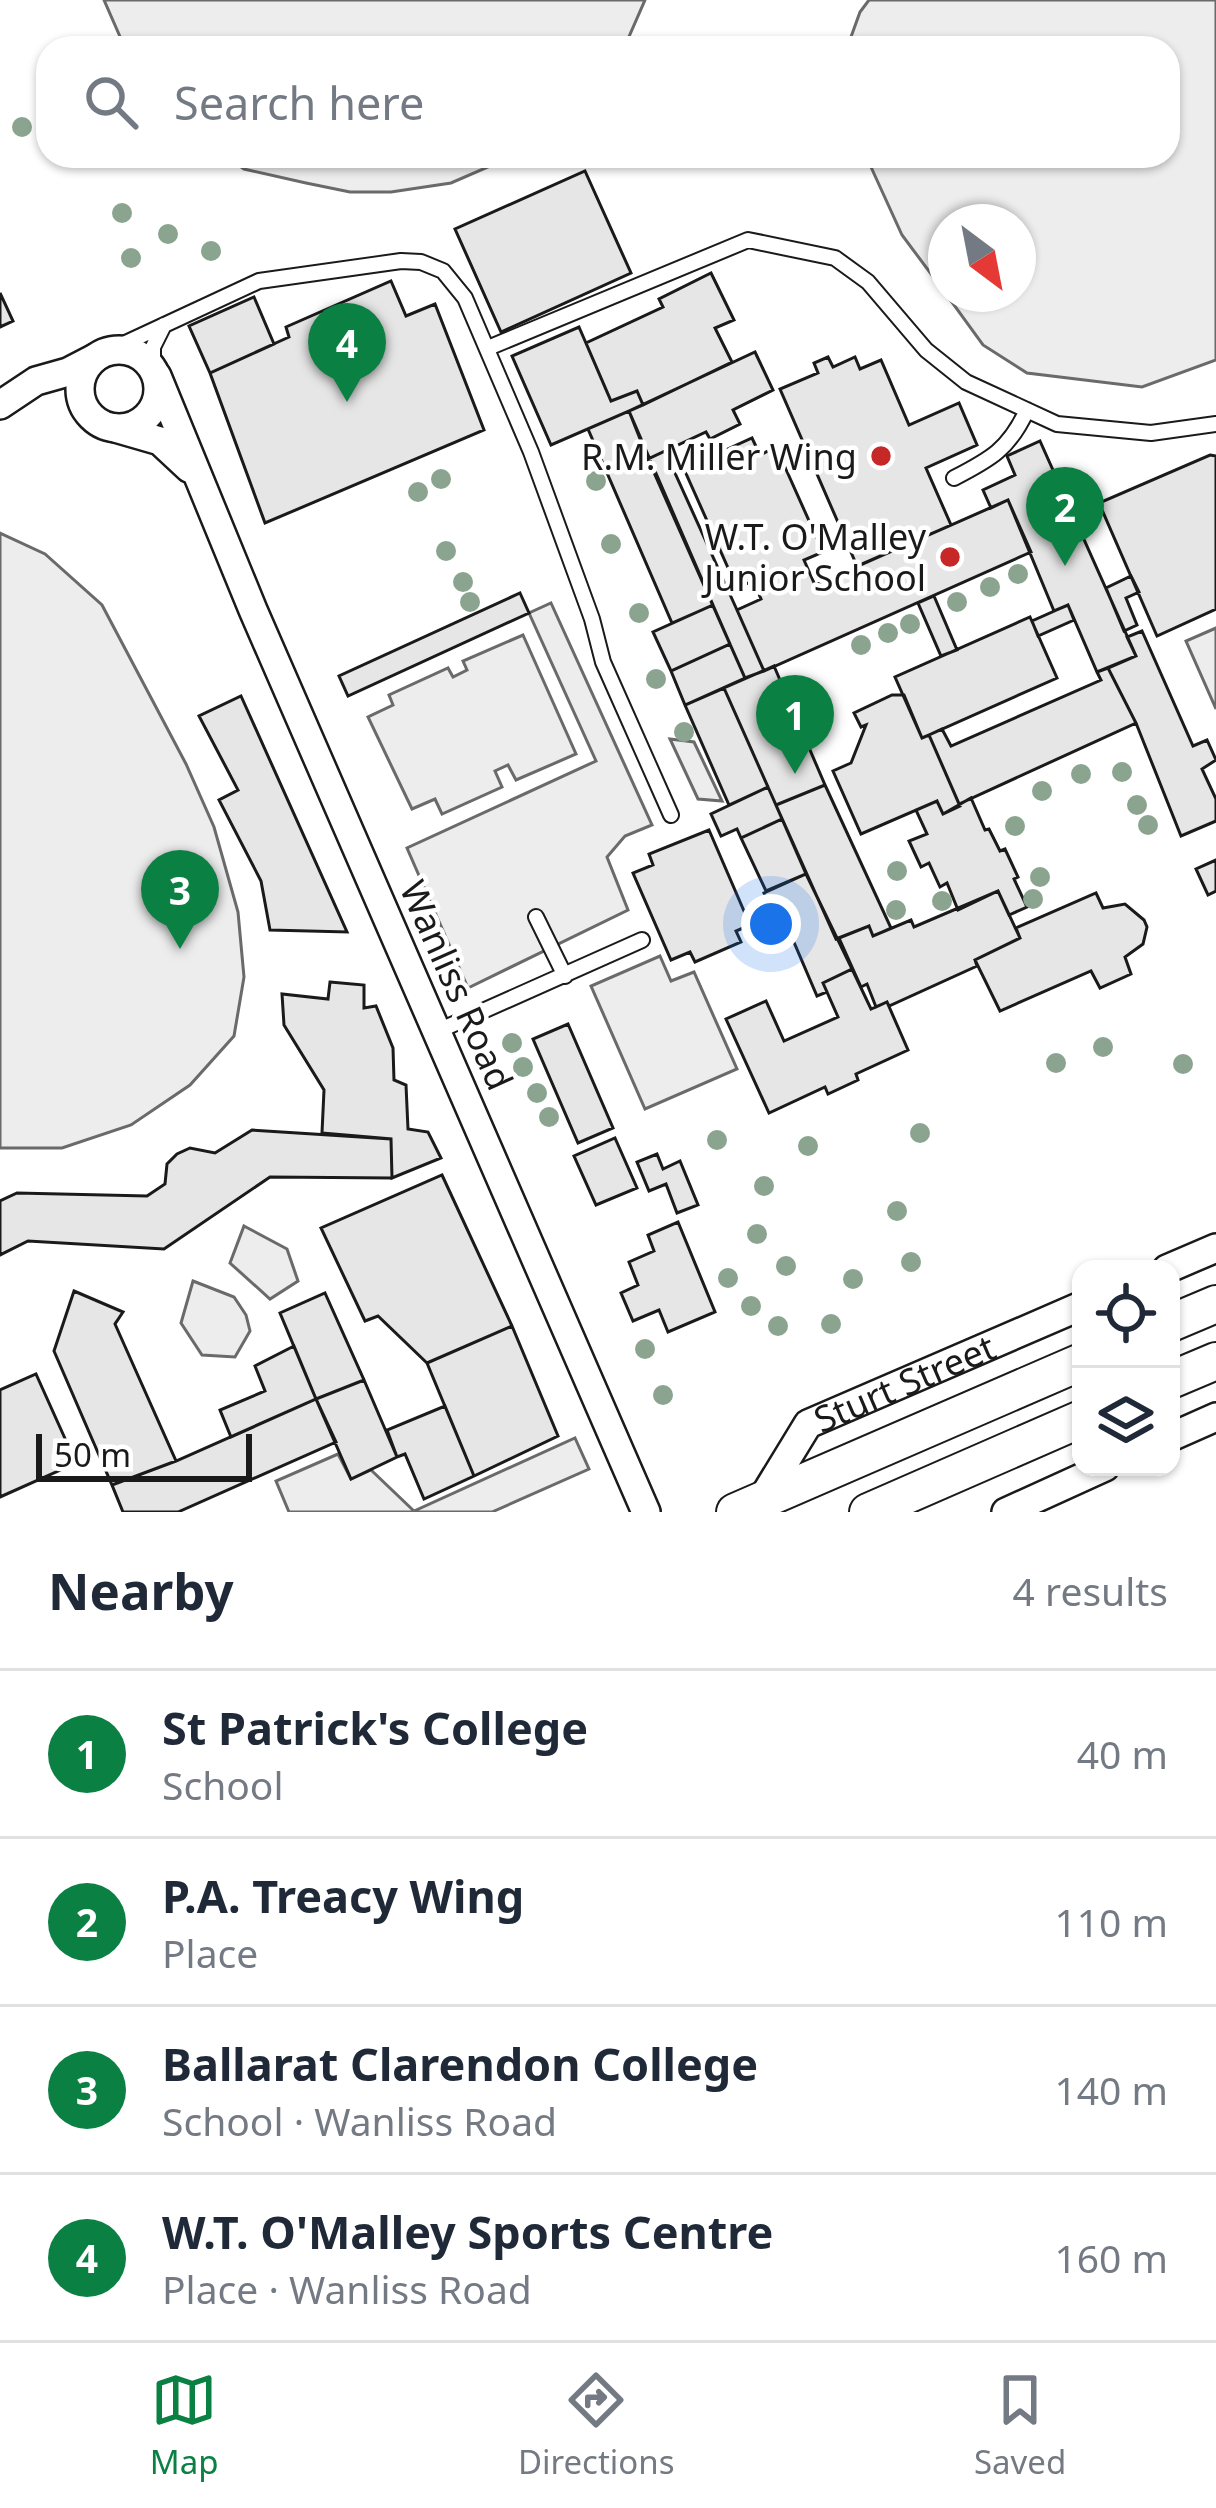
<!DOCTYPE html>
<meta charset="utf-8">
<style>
body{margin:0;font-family:"Noto Sans",sans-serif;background:#f2f2f3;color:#1f2937}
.controls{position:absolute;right:36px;bottom:36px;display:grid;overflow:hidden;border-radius:24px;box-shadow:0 3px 9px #0004}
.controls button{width:108px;height:108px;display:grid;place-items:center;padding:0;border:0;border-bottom:3px solid #e0e1e3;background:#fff;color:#1f2937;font:60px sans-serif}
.compass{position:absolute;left:928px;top:204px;width:108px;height:108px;border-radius:50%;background:#fff;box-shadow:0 3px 9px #0004;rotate:148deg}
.scale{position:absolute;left:36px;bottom:30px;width:216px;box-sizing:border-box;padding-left:12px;border:6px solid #1a1a1a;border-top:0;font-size:33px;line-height:42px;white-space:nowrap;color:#1a1a1a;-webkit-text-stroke:9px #fff;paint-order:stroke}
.you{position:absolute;left:771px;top:924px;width:42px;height:42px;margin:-30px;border:9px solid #fff;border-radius:50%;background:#1a73e8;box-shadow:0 0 0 18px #1a73e833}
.badge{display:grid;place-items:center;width:78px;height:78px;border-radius:50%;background:#0b8043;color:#fff;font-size:39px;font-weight:700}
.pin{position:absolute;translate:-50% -99px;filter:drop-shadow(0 3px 6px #0008)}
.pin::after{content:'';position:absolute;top:63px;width:42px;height:36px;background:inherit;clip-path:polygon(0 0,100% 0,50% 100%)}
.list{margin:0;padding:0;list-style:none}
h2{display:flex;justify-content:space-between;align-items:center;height:156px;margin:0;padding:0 48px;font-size:51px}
h2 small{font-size:39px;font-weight:400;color:#747a83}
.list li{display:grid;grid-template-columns:78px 1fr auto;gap:36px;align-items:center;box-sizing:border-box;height:168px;padding:0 48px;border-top:3px solid #e0e1e3}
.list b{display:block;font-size:45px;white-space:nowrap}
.list p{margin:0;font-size:39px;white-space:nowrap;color:#747a83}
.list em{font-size:39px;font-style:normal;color:#747a83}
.icon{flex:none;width:66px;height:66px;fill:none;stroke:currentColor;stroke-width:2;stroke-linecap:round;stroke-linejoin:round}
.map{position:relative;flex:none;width:1216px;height:1512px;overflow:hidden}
.search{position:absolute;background:#fff;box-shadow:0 3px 9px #0004;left:36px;right:36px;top:36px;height:132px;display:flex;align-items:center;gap:30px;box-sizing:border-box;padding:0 42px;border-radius:36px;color:#747a83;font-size:45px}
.sheet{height:828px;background:#fff}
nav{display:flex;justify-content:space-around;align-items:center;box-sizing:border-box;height:168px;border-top:3px solid #e0e1e3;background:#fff;font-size:33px;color:#747a83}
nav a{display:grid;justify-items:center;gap:6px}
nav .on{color:#0b8043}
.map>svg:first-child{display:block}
.built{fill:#ededed;stroke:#6a6a6a;stroke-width:3}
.building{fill:#e6e6e6;stroke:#1a1a1a;stroke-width:3}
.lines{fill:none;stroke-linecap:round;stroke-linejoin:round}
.service-casing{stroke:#1a1a1a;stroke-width:18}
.minor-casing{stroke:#1a1a1a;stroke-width:32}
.secondary-casing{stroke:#1a1a1a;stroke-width:40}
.service{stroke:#fff;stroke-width:14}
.minor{stroke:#fff;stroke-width:27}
.secondary{stroke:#fff;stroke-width:36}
.tree{fill:#8aa48f}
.poi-dot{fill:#c62828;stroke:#fff;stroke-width:4.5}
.labels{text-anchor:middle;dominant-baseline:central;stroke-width:9;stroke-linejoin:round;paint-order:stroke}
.poi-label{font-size:36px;fill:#1a1a1a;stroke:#fff;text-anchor:end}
.street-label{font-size:36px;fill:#1a1a1a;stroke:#fff}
</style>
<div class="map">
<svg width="1216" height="1512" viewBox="0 0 1216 1512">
<rect width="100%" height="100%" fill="#fff"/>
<!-- built -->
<path class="built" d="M104,0H645L624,48H125Z
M869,0H1216V360L1142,387L1027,373L983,345L946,294H1018V222H946V294L902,235L866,156H1168V48H847L860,12Z
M226,156H513L451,183L391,192H350L306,183L244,169Z
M0,533L45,554L102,605L186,764L214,827L238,912L244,977L234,1036L190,1085L131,1125L62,1148H0Z
M551,603L652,825L625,836L607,857L628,910L468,988L407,848L596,761L529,613Z
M1216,628V709L1186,641Z
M523,635L576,754L516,780L508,765L495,771L502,787L442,814L435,799L412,809L368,717L393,705L389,695L448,668L453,677L467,670L463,661Z
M670,739L694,742L722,801L698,799Z
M660,956L671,981L694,972L737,1069L645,1109L591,986Z
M244,1226L287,1249L298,1281L270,1299L230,1263Z
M193,1281L234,1297L246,1315L250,1331L235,1357L202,1355L181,1323Z
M575,1438L589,1469L492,1512H289L276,1481L338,1454L351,1479L371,1470L414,1511Z"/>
<!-- building -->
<path class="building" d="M585,171L631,273L501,332L455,229Z
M711,273L734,320L715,328L732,362L643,405L637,391L611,401L586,343L663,307L659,299Z
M391,281L406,316L435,304L484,430L265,523L210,373L289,337L286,327Z
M0,293L13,321L0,327Z
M254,297L274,344L210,373L189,326Z
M579,327L611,401L637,391L643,405L551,445L512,356Z
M755,352L773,390L733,410L740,424L710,439L706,432L648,459L629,411Z
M828,357L833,367L855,357L860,369L881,360L909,425L959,403L977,445L926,468L951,525L857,566L780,389L818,373L814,363Z
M629,411L713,605L672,623L588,429Z
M752,438L760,455L776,447L823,552L804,560L815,585L1008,500L1031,552L764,671L737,610L761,599L753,581L737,588L684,469Z
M1040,441L1136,656L1097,672L1068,605L1054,611L1008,500L991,508L983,490L1015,475L1007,456Z
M665,451L737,610L764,671L745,678L648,459Z
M1210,455L1216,456V609L1157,636L1099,503Z
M1131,576L1139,592L1126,598L1137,625L1124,631L1106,588Z
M520,593L529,613L348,696L339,676Z
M934,596L957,650L941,656L918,603Z
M713,605L730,644L671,671L653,632Z
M1068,605L1074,620L1038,636L1032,621Z
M1030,617L1057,678L922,738L895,677Z
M1142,631L1193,746L1207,740L1216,760L1202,769L1216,799V821L1181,836L1136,723L1108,668L1136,656L1127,637Z
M730,644L745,678L685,705L671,671Z
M774,666L825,785L776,805L724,688Z
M1108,668L1136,723L959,804L929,735L942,729L951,746L1101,680L1097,672Z
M724,688L768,787L729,805L685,705Z
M892,695H904L922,738L929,735L960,806L943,814L937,801L861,834L833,771L851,763L866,725L861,727L854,713Z
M241,696L347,932L270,930L261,881L219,800L238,790L199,716Z
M825,785L891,928L873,936L869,926L836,939L776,805Z
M768,787L782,819L741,838L737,829L721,836L711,814Z
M971,798L985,830L989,829L1000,851L1005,849L1018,877L1014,879L1027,907L1009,915L998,891L958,910L947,883L940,887L929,863L921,867L909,841L927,834L916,810L937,801L943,814Z
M782,819L806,874L766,891L741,838Z
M709,830L750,925L736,931L741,942L695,962L690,952L671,960L633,873L653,865L649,854Z
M1216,860V891L1208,895L1196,869Z
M806,874L852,969L823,983L827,992L817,996L784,919L777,922L764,893Z
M998,891L1020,938L975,960L977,966L889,1006L887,1002L876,1007L867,984L861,987L839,938L869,926L873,936L911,920L914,927Z
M1096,893L1103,908L1125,904L1144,920L1147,927L1143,944L1125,957L1131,974L1100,988L1091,971L1000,1011L975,960L1020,938L1016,928Z
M852,969L871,1009L887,1002L908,1050L856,1074L858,1080L828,1094L825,1087L769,1113L726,1019L766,1001L784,1041L838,1017L823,983Z
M330,982L364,985V1008L376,1006L393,1048L394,1080L406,1085L408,1129L428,1132L441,1158L392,1178L391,1139L322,1133L324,1090L284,1025L282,994L328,999Z
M568,1024L613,1128L578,1143L533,1039Z
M252,1130L391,1139L392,1178L270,1177L164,1249L28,1241L0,1255V1201L17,1193L147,1196L165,1184L167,1164L177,1154L190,1148L215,1153Z
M615,1138L637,1188L596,1205L574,1156Z
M657,1154L663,1169L680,1161L698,1205L677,1213L666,1184L649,1191L637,1162Z
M442,1175L512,1326L427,1363L378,1316L365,1321L321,1228Z
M678,1222L715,1312L668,1332L659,1310L633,1321L621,1293L638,1285L629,1262L654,1251L648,1235Z
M74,1291L123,1312L115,1324L176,1461L112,1485L54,1351Z
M325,1293L364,1380L316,1399L280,1313Z
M512,1326L558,1436L474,1476L427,1363Z
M294,1346L316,1399L231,1437L220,1410L265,1391L255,1366Z
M36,1374L76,1463L0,1497V1390Z
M364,1380L397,1457L351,1479L316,1399Z
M316,1399L336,1442L178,1512H123L112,1485L176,1461Z
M445,1406L474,1476L424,1499L405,1454L397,1457L387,1430Z"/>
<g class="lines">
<defs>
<path id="service" d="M488,348L748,240L835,258L868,282L926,350L966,382L1057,424L1151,433L1216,424
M102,354L259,281L401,261L421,262L443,271L465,298L531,452L592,619L603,662L671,815
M153,370V347L164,325
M954,478C991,459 1009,449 1027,410
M536,917L565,976
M438,1031L642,940"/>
<g id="minor">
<circle cx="119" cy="389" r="39"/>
<path d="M157,376L253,610L646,1512"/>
<path d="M0,405L36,381L68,372L95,358"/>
<path d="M115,428L160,441L189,468"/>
<path d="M1167,1269L1216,1248"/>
<path d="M1171,1437L1216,1417"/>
<path id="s1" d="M761,1501L808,1424L1081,1306"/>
<path d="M1006,1512L1105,1467"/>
</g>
<path id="secondary" d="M1171,1323L1216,1304
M1171,1380L1216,1361
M735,1512L1081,1362
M868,1512L1081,1419"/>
</defs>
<!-- service casing -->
<use href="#service" class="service-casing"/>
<!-- minor casing -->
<use href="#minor" class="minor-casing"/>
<!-- secondary casing -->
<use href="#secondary" class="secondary-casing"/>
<!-- service -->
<use href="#service" class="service"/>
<!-- minor -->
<use href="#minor" class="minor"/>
<!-- secondary -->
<use href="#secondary" class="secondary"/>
</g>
<!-- trees -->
<g class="tree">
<circle cx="22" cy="127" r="10"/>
<circle cx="122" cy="213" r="10"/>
<circle cx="168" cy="234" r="10"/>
<circle cx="211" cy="251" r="10"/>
<circle cx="131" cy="258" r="10"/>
<circle cx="441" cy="479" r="10"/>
<circle cx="596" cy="481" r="10"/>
<circle cx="418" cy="492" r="10"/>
<circle cx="611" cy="544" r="10"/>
<circle cx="446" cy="551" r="10"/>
<circle cx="1018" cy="574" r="10"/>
<circle cx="463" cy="582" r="10"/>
<circle cx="990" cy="587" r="10"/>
<circle cx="470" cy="602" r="10"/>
<circle cx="957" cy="602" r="10"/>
<circle cx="639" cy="613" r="10"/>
<circle cx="910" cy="624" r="10"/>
<circle cx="888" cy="633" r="10"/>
<circle cx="861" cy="645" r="10"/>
<circle cx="656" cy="679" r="10"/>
<circle cx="684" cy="732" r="10"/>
<circle cx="1122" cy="772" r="10"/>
<circle cx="1081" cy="774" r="10"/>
<circle cx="1042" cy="791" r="10"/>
<circle cx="1137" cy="805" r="10"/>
<circle cx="1148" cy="825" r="10"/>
<circle cx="1015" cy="826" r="10"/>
<circle cx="897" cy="871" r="10"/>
<circle cx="1040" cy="877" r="10"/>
<circle cx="1033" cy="899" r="10"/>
<circle cx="942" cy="901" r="10"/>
<circle cx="896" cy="910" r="10"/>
<circle cx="512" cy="1043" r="10"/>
<circle cx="1103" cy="1047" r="10"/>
<circle cx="1056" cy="1063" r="10"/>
<circle cx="1183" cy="1064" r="10"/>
<circle cx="523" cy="1067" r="10"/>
<circle cx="537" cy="1093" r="10"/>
<circle cx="549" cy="1117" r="10"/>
<circle cx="920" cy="1133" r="10"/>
<circle cx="717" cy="1140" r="10"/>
<circle cx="808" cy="1146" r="10"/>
<circle cx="764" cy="1186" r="10"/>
<circle cx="897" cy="1211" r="10"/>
<circle cx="757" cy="1234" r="10"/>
<circle cx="911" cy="1262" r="10"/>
<circle cx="786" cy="1266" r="10"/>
<circle cx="728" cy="1278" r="10"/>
<circle cx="853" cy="1279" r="10"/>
<circle cx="751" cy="1306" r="10"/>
<circle cx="831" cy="1324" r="10"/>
<circle cx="778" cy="1326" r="10"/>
<circle cx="645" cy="1349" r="10"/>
<circle cx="663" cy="1395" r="10"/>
</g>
<!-- markers -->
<g class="poi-dot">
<circle cx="881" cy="456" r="12"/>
<circle cx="950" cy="557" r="12"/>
</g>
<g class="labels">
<!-- poi labels -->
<g class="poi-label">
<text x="857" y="456">R.M. Miller Wing</text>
<text x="926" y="536">W.T. O'Malley<tspan x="926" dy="41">Junior School</tspan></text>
</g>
<!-- street labels -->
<g class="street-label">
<text transform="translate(457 985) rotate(66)">Wanliss Road</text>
<text stroke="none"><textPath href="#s1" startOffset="195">Sturt Street</textPath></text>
</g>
</g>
</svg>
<div class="controls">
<button><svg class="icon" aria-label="locate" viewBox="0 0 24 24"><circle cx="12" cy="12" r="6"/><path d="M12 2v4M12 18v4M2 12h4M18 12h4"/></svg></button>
<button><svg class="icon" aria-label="layers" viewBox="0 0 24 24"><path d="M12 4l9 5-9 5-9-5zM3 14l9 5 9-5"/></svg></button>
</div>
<svg class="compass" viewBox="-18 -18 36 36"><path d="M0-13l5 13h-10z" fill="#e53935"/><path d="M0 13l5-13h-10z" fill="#747a83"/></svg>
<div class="scale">50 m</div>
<div class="you"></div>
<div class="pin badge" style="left:795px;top:774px">1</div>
<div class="pin badge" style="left:1065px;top:566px">2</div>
<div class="pin badge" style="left:180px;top:949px">3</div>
<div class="pin badge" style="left:347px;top:402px">4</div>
<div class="search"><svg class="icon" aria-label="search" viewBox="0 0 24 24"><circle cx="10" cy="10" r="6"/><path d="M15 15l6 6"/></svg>Search here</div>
</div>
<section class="sheet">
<h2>Nearby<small>4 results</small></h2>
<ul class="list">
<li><span class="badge">1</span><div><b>St Patrick's College</b><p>School</p></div><em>40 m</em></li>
<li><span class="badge">2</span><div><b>P.A. Treacy Wing</b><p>Place</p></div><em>110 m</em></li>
<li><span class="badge">3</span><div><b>Ballarat Clarendon College</b><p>School · Wanliss Road</p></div><em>140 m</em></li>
<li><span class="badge">4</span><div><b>W.T. O'Malley Sports Centre</b><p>Place · Wanliss Road</p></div><em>160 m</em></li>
</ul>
</section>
<nav>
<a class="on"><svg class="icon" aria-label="map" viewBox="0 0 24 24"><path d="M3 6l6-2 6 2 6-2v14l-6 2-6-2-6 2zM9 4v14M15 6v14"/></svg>Map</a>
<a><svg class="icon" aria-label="directions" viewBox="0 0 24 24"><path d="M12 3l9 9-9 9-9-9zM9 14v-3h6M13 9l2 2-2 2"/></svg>Directions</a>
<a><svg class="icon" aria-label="saved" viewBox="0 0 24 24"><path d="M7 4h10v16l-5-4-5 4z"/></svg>Saved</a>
</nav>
